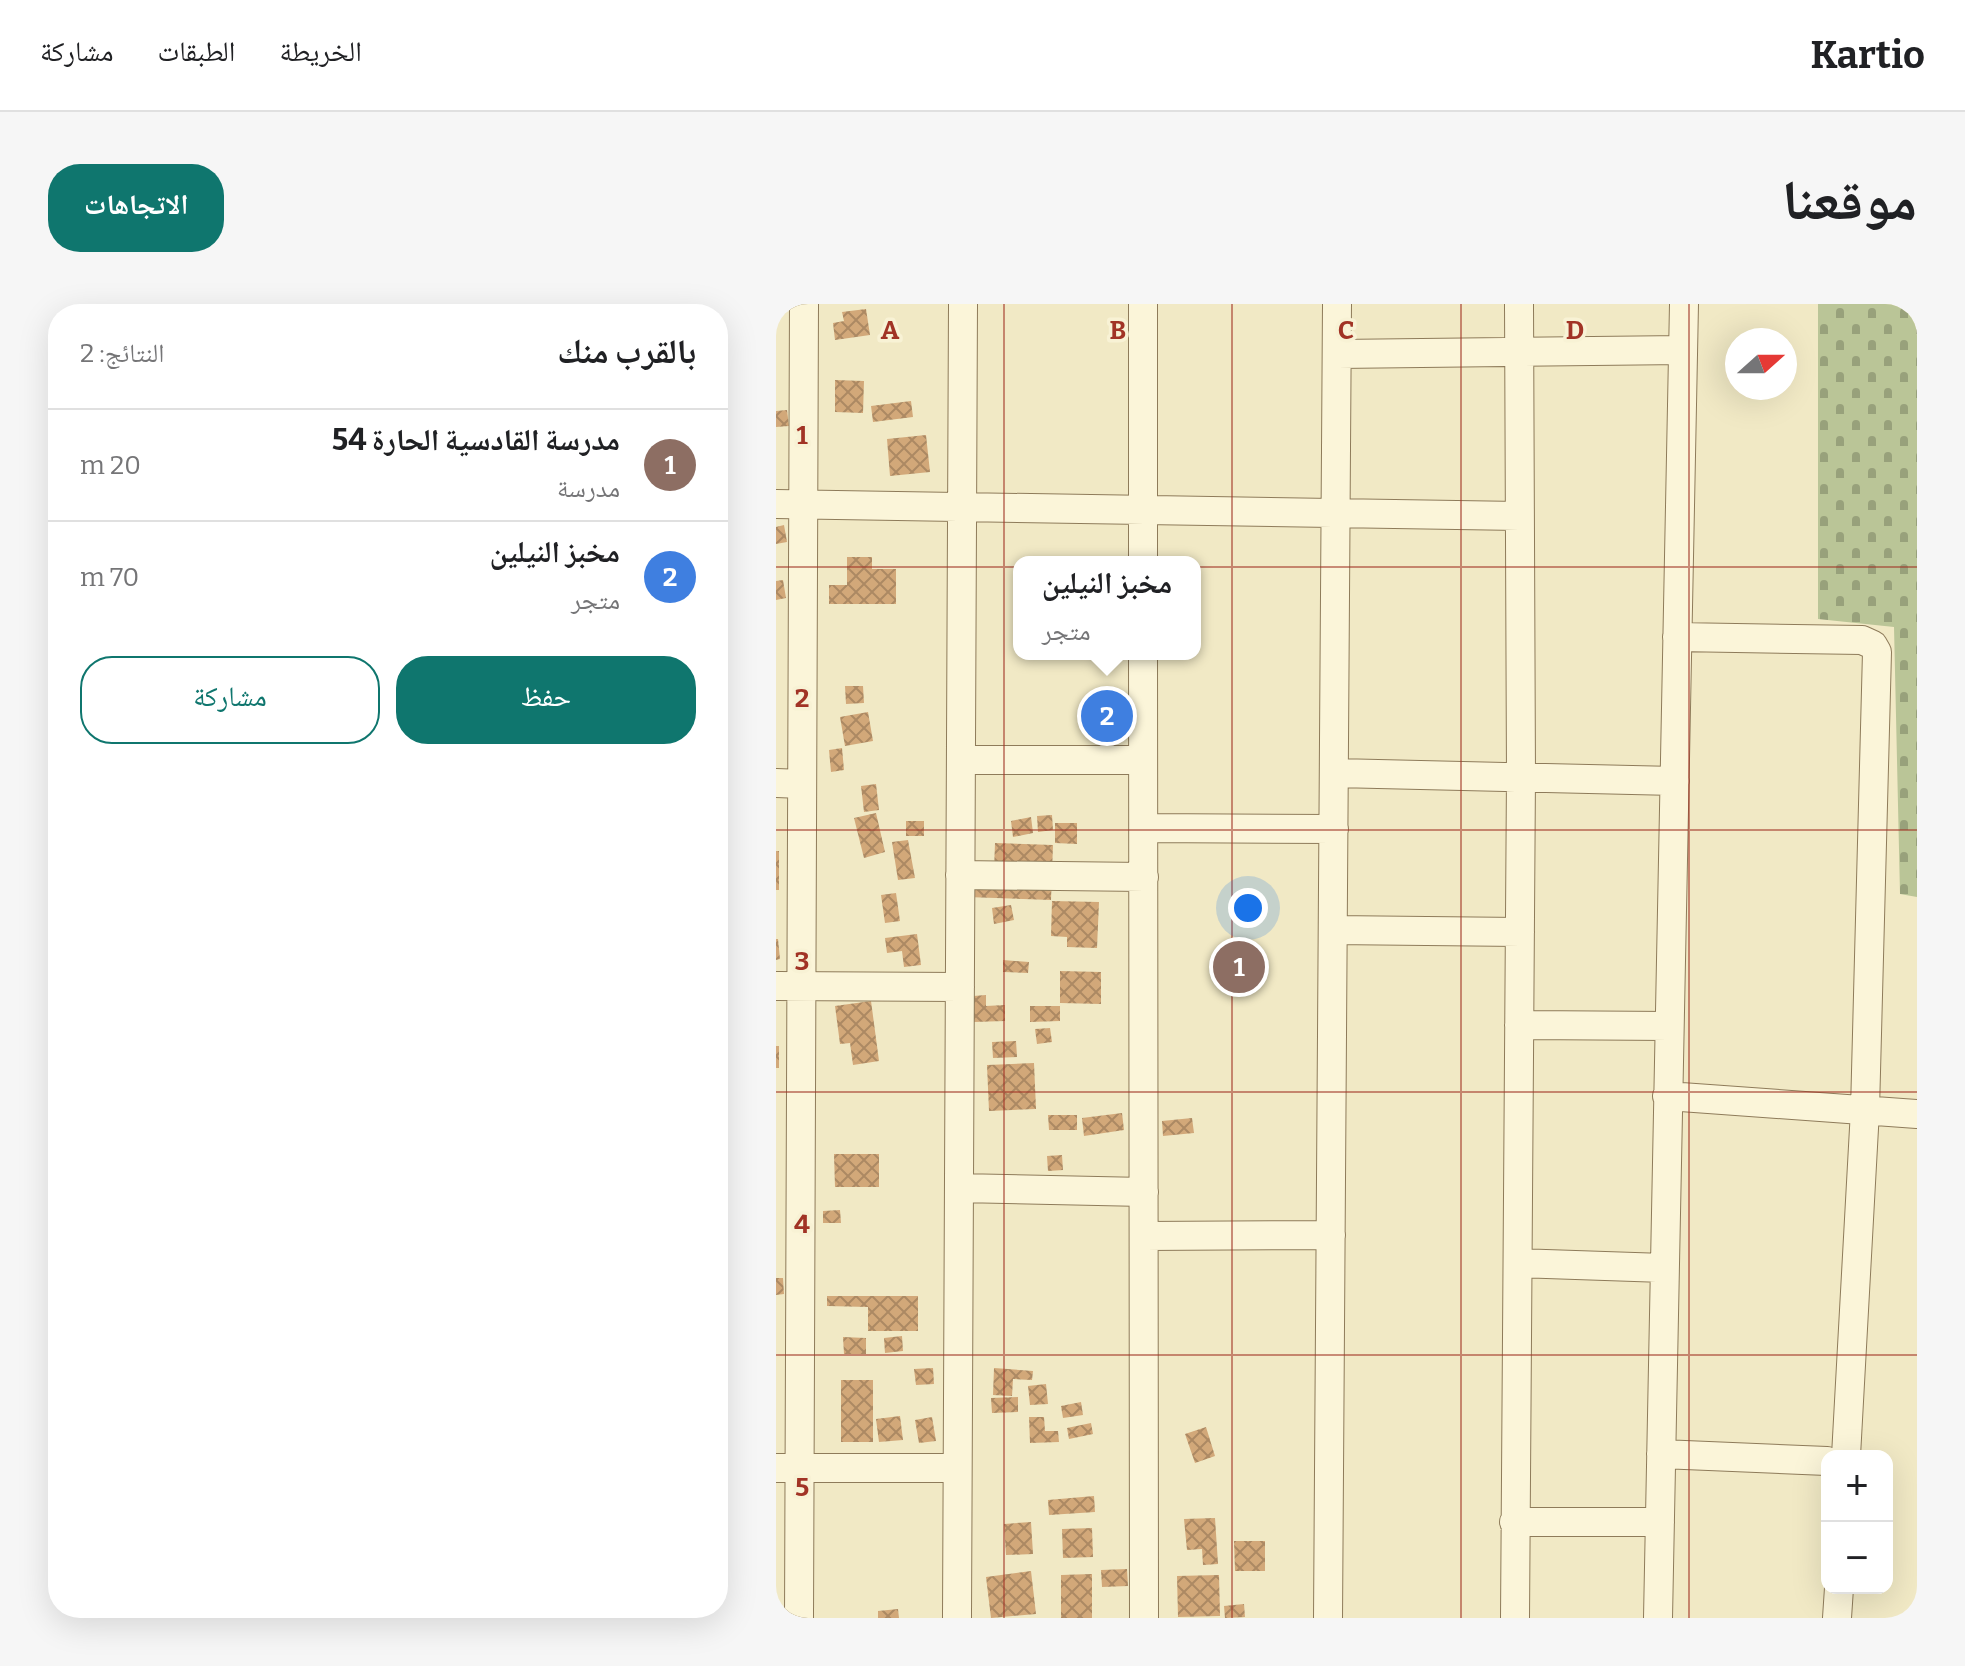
<!DOCTYPE html>
<html lang="ar">
<meta charset="utf-8">
<style>
body{margin:0;font-family:Bitter,"Noto Naskh Arabic",serif;background:#f6f6f6;color:#202124;direction:rtl}
.controls{position:absolute;right:24px;bottom:24px;display:grid;overflow:hidden;border-radius:16px;box-shadow:0 8px 32px #0002}
.controls button{width:72px;height:72px;display:grid;place-items:center;padding:0;border:0;border-bottom:2px solid #e0e0e0;background:#fff;color:#202124;font:40px sans-serif}
.compass{position:absolute;left:949px;top:24px;width:72px;height:72px;border-radius:50%;background:#fff;box-shadow:0 8px 32px #0002;rotate:69deg}
.you{position:absolute;left:472px;top:604px;width:28px;height:28px;margin:-20px;border:6px solid #fff;border-radius:50%;background:#1a73e8;box-shadow:0 0 0 12px #1a73e833}
.badge{display:grid;place-items:center;width:52px;height:52px;border-radius:50%;background:#0f766e;color:#fff;font-size:26px;font-weight:700}
.pin{position:absolute;translate:-50% -50%;border:4px solid #fff;box-shadow:0 2px 8px #0006}
.popup{position:absolute;left:237px;top:252px;width:188px;height:104px;box-sizing:border-box;display:grid;place-content:center;border-radius:16px;background:#fff;filter:drop-shadow(0 2px 6px #0005);font-size:26px;white-space:nowrap;color:#757577}
.popup b{font-size:30px;color:#202124}
.popup::after{content:'';position:absolute;left:50%;top:100%;margin-left:-16px;border:16px solid transparent;border-top-color:#fff}
.list{margin:0;padding:0;list-style:none}
h2{display:flex;justify-content:space-between;align-items:center;height:104px;margin:0;padding:0 32px;font-size:34px}
h2 small{font-size:26px;font-weight:400;color:#757577}
.list li{display:grid;grid-template-columns:52px 1fr auto;gap:24px;align-items:center;box-sizing:border-box;height:112px;padding:0 32px;border-top:2px solid #e0e0e0}
.list b{display:block;font-size:30px;white-space:nowrap}
.list p{margin:0;font-size:26px;white-space:nowrap;color:#757577}
.list em{font-size:26px;font-style:normal;color:#757577}
.actions{display:flex;gap:16px;padding:24px 32px}
.actions a{flex:1;padding:18px 0;border:2px solid #0f766e;border-radius:32px;text-align:center;font-size:28px;color:#0f766e}
.actions .main{background:#0f766e;color:#fff}
.map{position:relative;flex:none;width:1141px;height:1314px;overflow:hidden;direction:ltr;border-radius:32px}
header{display:flex;align-items:center;gap:48px;box-sizing:border-box;height:112px;padding:0 40px;background:#fff;border-bottom:2px solid #e0e0e0}
header strong{font-size:38px}
nav{display:flex;gap:44px;margin-inline-start:auto;font-size:28px}
.intro{display:flex;align-items:center;justify-content:space-between;box-sizing:border-box;height:192px;padding:0 48px}
h1{margin:0;font-size:56px}
.button{padding:20px 36px;border-radius:32px;background:#0f766e;color:#fff;font-size:28px;font-weight:700}
main{display:flex;gap:48px;padding:0 48px}
aside{flex:1;background:#fff;border-radius:32px;box-shadow:0 8px 32px #0002}
.map>svg:first-child{display:block}
.cemetery{fill:url(#cemetery-stones)}
.building{fill:url(#building-cross-hatch)}
.lines{fill:none;stroke-linecap:round;stroke-linejoin:round}
.minor-casing{stroke:#8e7b5a;stroke-width:30}
.minor{stroke:#fbf5d9;stroke-width:28}
.grid{fill:none;stroke:#a13325;stroke-width:2;stroke-opacity:0.55}
.grid-label{font-size:26px;text-anchor:middle;font-weight:bold;fill:#a13325;stroke:#f8f2d5;stroke-width:7;stroke-linejoin:round;paint-order:stroke}
</style>
<header>
<strong>Kartio</strong>
<nav><a>الخريطة</a><a>الطبقات</a><a>مشاركة</a></nav>
</header>
<div class="intro"><h1>موقعنا</h1><a class="button">الاتجاهات</a></div>
<main>
<div class="map">
<svg width="1141" height="1314" viewBox="0 0 1141 1314">
<defs>
<pattern id="cemetery-stones" width="16" height="16" patternUnits="userSpaceOnUse" patternTransform="scale(2)"><rect width="16" height="16" fill="#bac597"/><path d="M2 7V4a2 2 0 0 1 4 0v3zM10 15v-3a2 2 0 0 1 4 0v3z" fill="#98a17b"/></pattern>
<pattern id="building-cross-hatch" width="8" height="8" patternUnits="userSpaceOnUse" patternTransform="scale(2)"><rect width="8" height="8" fill="#d2a879"/><path d="M0 0l8 8M0 8l8-8" fill="none" stroke="#ac8963"/></pattern>
</defs>
<rect width="100%" height="100%" fill="#f1e9c5"/>
<!-- cemetery -->
<path class="cemetery" d="M1042,0H1141V593L1124,590L1118,323L1042,315Z"/>
<!-- building -->
<path class="building" d="M90,5L94,31L59,36L57,19L68,17L66,8Z
M59,76L88,77L87,109L59,108Z
M135,97L137,113L97,118L95,102Z
M11,106L13,122L0,123V107Z
M150,131L154,168L114,172L111,135Z
M8,221L11,238L0,240V223Z
M71,253H96V265H120V300H53V281H71Z
M7,276L10,294L0,296V277Z
M69,382H87L88,399L70,400Z
M92,408L97,437L69,442L64,413Z
M66,444L68,466L55,468L53,446Z
M100,480L103,506L88,508L85,482Z
M100,509L109,548L88,554L78,514Z
M276,511L277,526L262,528L261,512Z
M255,513L257,529L237,533L235,517Z
M130,517H148V532H130Z
M279,519H301V540L279,539Z
M132,536L139,574L122,576L116,538Z
M219,539L277,541L275,596L190,593L191,565L218,566Z
M0,547H3V586H0Z
M120,589L124,617L109,619L105,591Z
M276,597L323,598L321,644L291,643V633L275,632Z
M235,601L238,616L218,620L216,604Z
M141,630L145,661L128,663L126,647L111,649L109,634Z
M0,635H2L4,655L0,656Z
M227,656L253,658L252,669L227,668Z
M284,667L325,668V700L284,699Z
M210,691V702L229,701V717L198,718L197,692Z
M95,697L103,757L77,761L74,739L64,740L59,702Z
M254,702H284V717L254,718Z
M274,724L276,738L261,740L259,725Z
M240,737L241,753L217,754L216,738Z
M0,742H3V764H0Z
M258,759L260,805L213,807L211,761Z
M346,809L348,826L308,832L306,814Z
M272,811H301V826H273Z
M416,814L418,829L387,832L386,817Z
M58,850H103V883H59Z
M286,851L287,866L272,867L271,852Z
M64,906L65,919H47V907Z
M0,974H7L8,990L0,991Z
M51,992H142V1027H92V1003L51,1002Z
M126,1032L127,1047L109,1049L108,1034Z
M67,1033L90,1034V1050H68Z
M157,1064L158,1080L140,1081L138,1065Z
M218,1064L257,1067L256,1076L237,1075L236,1092L217,1091Z
M65,1076H97V1138H65Z
M270,1080L272,1100L254,1101L252,1082Z
M242,1093V1108L216,1109L215,1094Z
M305,1098L307,1111L287,1114L285,1102Z
M124,1112L127,1136L103,1138L100,1115Z
M156,1113L160,1137L143,1139L139,1116Z
M253,1113H268L269,1127H282L283,1138L254,1139Z
M315,1119L317,1130L293,1135L291,1124Z
M430,1123L439,1152L419,1159L409,1130Z
M318,1192L319,1208L273,1211L272,1196Z
M439,1214L442,1260L427,1261L426,1245L411,1246L408,1215Z
M255,1218L257,1250L230,1251L228,1220Z
M316,1224L317,1253L287,1254L286,1225Z
M458,1237H489V1267H459Z
M351,1265L352,1282L326,1283L325,1266Z
M255,1267L260,1310L215,1314L210,1273Z
M316,1270V1314H285V1271Z
M443,1271L444,1312L402,1313L401,1272Z
M468,1300L469,1313L449,1314L448,1302Z
M122,1305L123,1314H102V1307Z"/>
<g class="lines">
<defs>
<path id="minor" d="M367,0V258
M562,50L907,46
M0,200L743,212
M901,333L1086,336L1097,341L1101,348L1089,806L1070,1152
M367,350L368,1314
M185,456H367
M560,469L899,477
M0,479L26,480
M368,524L558,525
M184,571L368,573
M557,626L744,628
M0,682L184,683
M743,721L893,722
M891,792L1141,810
M183,884L368,888
M368,932L555,931
M742,959L888,964
M885,1150L1051,1157
M0,1164H181
M738,1218H884
M23,1314L28,0
M181,1314L187,0
M552,1314L561,0
M739,1314L745,472L743,0
M882,1314L908,0
M1061,1314L1063,1284"/>
</defs>
<!-- minor casing -->
<use href="#minor" class="minor-casing"/>
<!-- minor -->
<use href="#minor" class="minor"/>
</g>
<!-- grid -->
<path class="grid" d="M228,0V1314M456,0V1314M685,0V1314M913,0V1314M0,263H1141M0,526H1141M0,788H1141M0,1051H1141"/>
<g class="grid-label">
<text x="114" y="35">A</text>
<text x="342" y="35">B</text>
<text x="570" y="35">C</text>
<text x="799" y="35">D</text>
<text x="26" y="140">1</text>
<text x="26" y="403">2</text>
<text x="26" y="666">3</text>
<text x="26" y="929">4</text>
<text x="26" y="1192">5</text>
</g>
</svg>
<div class="controls">
<button>+</button>
<button>−</button>
</div>
<svg class="compass" viewBox="-18 -18 36 36"><path d="M0-13l5 13h-10z" fill="#e53935"/><path d="M0 13l5-13h-10z" fill="#757577"/></svg>
<div class="you"></div>
<div class="pin badge" style="left:463px;top:663px;background:#8d6e63">1</div>
<div class="pin badge" style="left:331px;top:412px;background:#3f7fe0">2</div>
<div class="popup"><b>مخبز النيلين</b>متجر</div>
</div>
<aside>
<h2>بالقرب منك<small>النتائج: 2</small></h2>
<ul class="list">
<li><span class="badge" style="background:#8d6e63">1</span><div><b>مدرسة القادسية الحارة 54</b><p>مدرسة</p></div><em>20 m</em></li>
<li><span class="badge" style="background:#3f7fe0">2</span><div><b>مخبز النيلين</b><p>متجر</p></div><em>70 m</em></li>
</ul>
<div class="actions"><a class="main">حفظ</a><a>مشاركة</a></div>
</aside>
</main>
